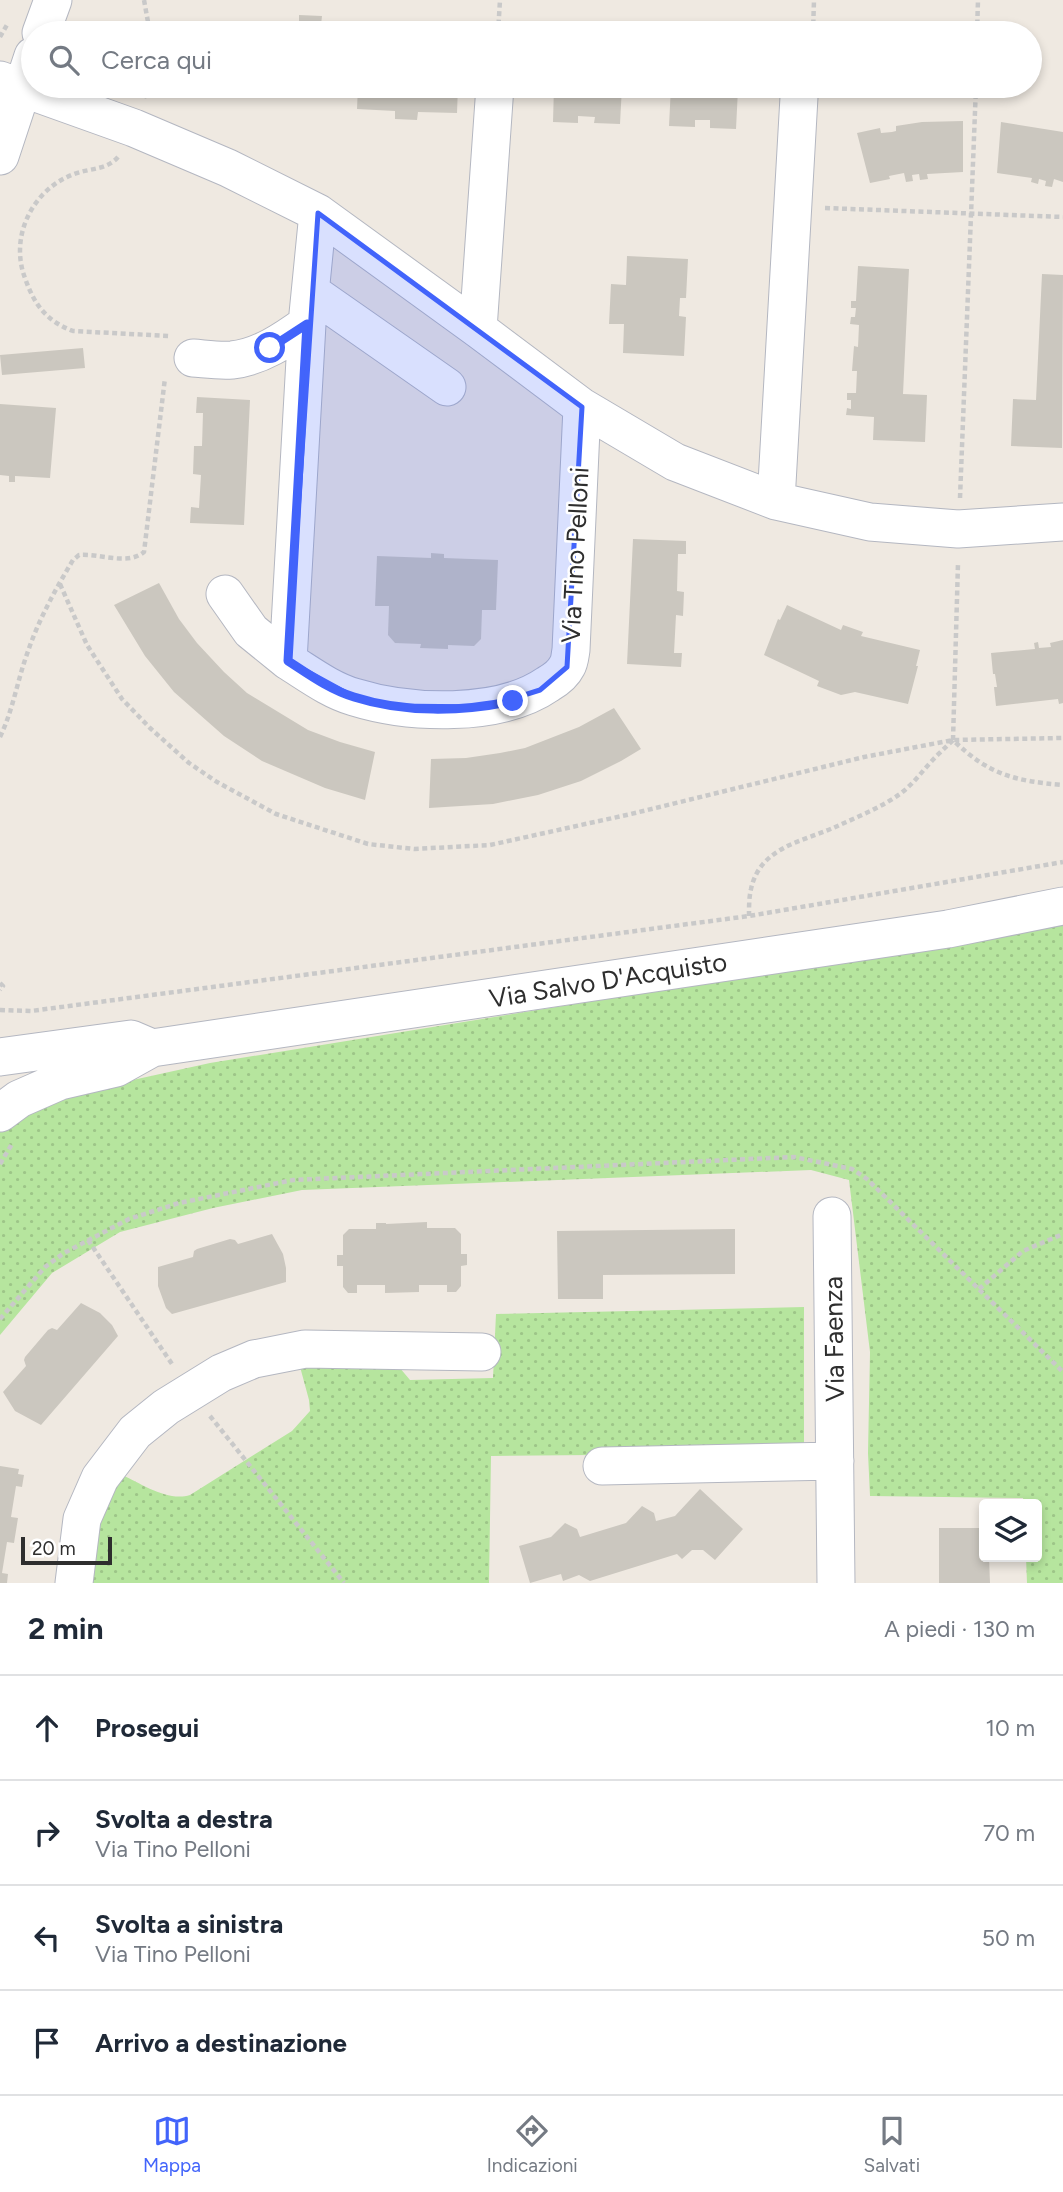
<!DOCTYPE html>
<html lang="it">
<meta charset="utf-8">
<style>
body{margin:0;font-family:Figtree,sans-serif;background:#f6f6f7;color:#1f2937}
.controls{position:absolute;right:21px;bottom:21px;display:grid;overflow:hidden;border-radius:7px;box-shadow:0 4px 10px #0003}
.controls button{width:63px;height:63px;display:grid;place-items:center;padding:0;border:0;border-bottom:2px solid #e0e1e3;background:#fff;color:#1f2937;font:35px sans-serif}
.scale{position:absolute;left:21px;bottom:18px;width:91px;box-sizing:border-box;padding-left:7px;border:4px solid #2e2e2e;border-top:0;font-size:19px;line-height:24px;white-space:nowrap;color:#2e2e2e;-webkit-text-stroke:5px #fff;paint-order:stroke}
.stop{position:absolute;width:21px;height:21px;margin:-16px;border:5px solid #4264fb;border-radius:50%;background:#fff}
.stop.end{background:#4264fb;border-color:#fff;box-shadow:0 2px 7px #0008}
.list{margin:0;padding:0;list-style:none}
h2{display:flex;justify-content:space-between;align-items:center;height:91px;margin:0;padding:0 28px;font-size:30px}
h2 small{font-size:23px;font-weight:400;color:#747a83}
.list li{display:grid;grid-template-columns:46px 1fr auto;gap:21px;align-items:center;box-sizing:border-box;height:105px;padding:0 28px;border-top:2px solid #e0e1e3}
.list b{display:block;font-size:26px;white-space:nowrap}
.list p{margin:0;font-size:23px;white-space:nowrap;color:#747a83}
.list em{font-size:23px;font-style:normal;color:#747a83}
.icon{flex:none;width:38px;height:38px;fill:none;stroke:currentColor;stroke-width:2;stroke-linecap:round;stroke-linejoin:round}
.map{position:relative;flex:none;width:1063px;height:1583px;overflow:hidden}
.search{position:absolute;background:#fff;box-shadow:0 4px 10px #0003;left:21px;right:21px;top:21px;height:77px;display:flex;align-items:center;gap:18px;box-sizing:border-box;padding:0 24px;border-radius:38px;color:#747a83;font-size:26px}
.sheet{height:511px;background:#fff}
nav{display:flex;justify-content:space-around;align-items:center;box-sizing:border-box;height:98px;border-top:2px solid #e0e1e3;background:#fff;font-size:19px;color:#747a83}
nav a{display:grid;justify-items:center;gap:4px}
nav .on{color:#4264fb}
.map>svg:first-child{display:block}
.green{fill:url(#green-dots)}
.building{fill:#cbc7bf}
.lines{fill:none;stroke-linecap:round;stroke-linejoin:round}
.minor-casing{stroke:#b4b7c1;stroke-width:39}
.path{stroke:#c9c9c9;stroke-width:4.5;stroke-dasharray:5 3.5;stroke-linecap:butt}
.minor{stroke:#fff;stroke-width:37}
.route{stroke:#4264fb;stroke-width:9}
.marked{fill:#4264fb;fill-opacity:0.2;stroke:#4264fb;stroke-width:5;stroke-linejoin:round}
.labels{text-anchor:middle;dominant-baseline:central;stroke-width:5;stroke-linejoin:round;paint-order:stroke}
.street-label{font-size:26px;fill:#2e2e2e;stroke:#fff}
</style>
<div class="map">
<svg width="1063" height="1583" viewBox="0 0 1063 1583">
<defs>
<pattern id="green-dots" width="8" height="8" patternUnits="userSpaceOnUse" patternTransform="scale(1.75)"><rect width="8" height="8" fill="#b6e59e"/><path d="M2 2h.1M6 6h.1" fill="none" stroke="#9dc588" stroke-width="1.8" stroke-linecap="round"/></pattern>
</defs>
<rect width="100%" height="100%" fill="#efe9e1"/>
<!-- green -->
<path class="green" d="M1063,925V1583H1027L1026,1557H1037V1504H1024L1023,1498L870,1496L868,1453L870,1352L849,1180L811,1170L302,1190L213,1208L120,1232L52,1273L0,1335V1128L60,1096L210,1063Z
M804,1307V1453L491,1456L489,1583H90L101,1515L122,1475C142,1484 168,1502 190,1495L292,1431L310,1411L309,1400L299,1363L394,1361L410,1380L493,1378L496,1314Z"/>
<!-- building -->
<path class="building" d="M299,15L322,16L321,25L361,27L360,33H259L260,23L299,24Z
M358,86H458L457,113L418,112L417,120L395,119V111L357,109Z
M554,86H622L620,124L594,123L595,117L578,116V123L553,122Z
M671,86H753V90L738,89L736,129L710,128V120H695V127L669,126Z
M963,121V172L927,174L928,179L920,180L919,174L912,175L913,181L906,182L904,173L889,176L890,179L870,183L857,133L880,128L881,133L892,132L896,131V126L922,122Z
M1001,122L1063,132V182L1054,179L1052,187L1045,186L1046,181L1039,179L1038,184L1031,182L1032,178L997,173Z
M627,256L688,259L686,298H680L679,316L686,317L684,356L623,353L624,324H609L611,284L626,285Z
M858,266L909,269L903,394L927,395L925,442L873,440L874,417L846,415L847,408L851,409V400H847V393H856L857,371H852L854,346L858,347L859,325L850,324L851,317H855L856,308H851V301H856Z
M1042,274L1063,275L1062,448L1011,446L1013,399L1036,400Z
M83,348L85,368L2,375L0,355Z
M197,397L250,400L244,525L190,523L191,507L199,508L201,475L193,474L194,446H202L203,413H196Z
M0,404L56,408L50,478L15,476V482H9V476L0,475Z
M633,539L686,541V554H678L677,591L684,592L683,616L676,615L674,653H682L681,667L627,664Z
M431,553L444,554V558L498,560L496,610H482L481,639L474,646L448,645V649L420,648L421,644L395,643L388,635L389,606H375L377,556L431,558Z
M159,583L179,619L197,643L224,672L247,693L308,730L340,742L375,752L365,800L325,788L262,761L224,736L174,692L145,656L114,605Z
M787,605L841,630L843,625L863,632L861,636L920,650L916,666H918L908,704L855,692L841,695L817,686L819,681L764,655L778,619L780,620Z
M1063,640V703L1059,704L1058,699L996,706L994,687H997L995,674H993L991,653L1035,649L1034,643L1038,642L1039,648L1051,647L1050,643Z
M614,708L641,749L621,761L581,781L538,795L493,804L429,808L431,759L466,758L500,753L525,748L579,727Z
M427,1222V1228H455L461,1234V1254H467V1265L461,1266V1286L456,1292H447V1285H419V1292L385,1293V1285H357V1293H348L343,1287V1266H337V1255H343V1235L349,1229H376V1223H386V1224Z
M735,1229V1274L603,1275V1299H558L557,1231Z
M272,1234L283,1254L286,1268V1282L172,1314L166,1308L158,1286V1267L193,1257L194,1251L197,1249L230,1239L235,1240L238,1244Z
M81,1303L100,1313L112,1325L118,1336L41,1425L15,1411L3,1392L26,1366L24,1360L25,1357L48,1330L52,1328L57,1330Z
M0,1466L19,1469L18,1474L24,1475L22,1487L16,1486L11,1517L18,1518L14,1543L7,1542L2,1573L8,1574L7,1583H0Z
M700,1489L743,1529L715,1560L703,1550H692L682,1559L677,1554L590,1581L579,1575L563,1581L561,1574L530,1583L519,1546L551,1537L565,1523L577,1529L580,1537L626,1523L642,1506L654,1513L656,1521L675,1516Z
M939,1528H984V1557H989L990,1583H939Z"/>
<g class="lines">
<defs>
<path id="minor" d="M41,33L53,0
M0,80L134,128L228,168L318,213L478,329L582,407L675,462L776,501L870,522L958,529L1063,522
M0,156L33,56
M318,213L307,324L288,661C309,674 330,690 354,697C409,714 499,718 548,684C555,680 563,674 567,666C570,661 570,655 571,650L582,407
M311,292L447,387
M478,329L495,86
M193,358C206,359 219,361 232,360C260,357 285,340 307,324
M776,501L799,97
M225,594L251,631L288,661
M0,1057L131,1039L152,1048
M0,1113L19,1099L60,1081L116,1068L152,1048L948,929L1063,906
M832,1216L836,1583
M602,1466L835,1461
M74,1583L82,1519L100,1478L135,1432L166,1407L221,1373L254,1359L305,1349L482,1352"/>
</defs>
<!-- minor casing -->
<use href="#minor" class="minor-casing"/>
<!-- path -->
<path class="path" d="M144,0L150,33
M498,33L500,0
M813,33L814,0
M977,33L978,0
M0,37L8,23
M144,98L148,86
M118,157C107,170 90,168 74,174C33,189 9,236 25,278C34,304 46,321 73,331L169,336
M825,208L1063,217
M960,498L976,86
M60,584L87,645L122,699L150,728L189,763L217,782L276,814L368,844L414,849L490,845L631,814L864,757L953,740L1063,738
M0,737C13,710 17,682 27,654C38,621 55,590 73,560L79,555C99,553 127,566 144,552L165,378
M953,740L958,563
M749,916C749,907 749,897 751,889C760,848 800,842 833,828C855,818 880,808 900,794C912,785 920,774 930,763C937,755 945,748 953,740C989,775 1015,781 1063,785
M0,983L3,986L0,990
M0,1010L31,1011L749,916L1063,862
M0,1164L12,1144
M88,1240L172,1364
M979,1289L1023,1251L1063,1234
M0,1319L45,1267L64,1253L129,1219L179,1203L293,1180L794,1157L852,1169L867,1179L1063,1372
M210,1416L344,1583"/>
<!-- minor -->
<use href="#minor" class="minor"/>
</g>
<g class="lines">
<!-- route -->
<path class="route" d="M270,348L307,324L288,661C308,674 330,690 354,697C404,713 462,712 513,701"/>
</g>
<!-- marked area -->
<path class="marked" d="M318,213L582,407L567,667L540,690L486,707L393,706L352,696L288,661Z"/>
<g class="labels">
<!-- street labels -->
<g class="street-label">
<text transform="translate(575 555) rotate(-87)">Via Tino Pelloni</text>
<text transform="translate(608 980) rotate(-9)">Via Salvo D'Acquisto</text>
<text transform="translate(834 1339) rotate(-91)">Via Faenza</text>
</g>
</g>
</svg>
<div class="controls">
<button><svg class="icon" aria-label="layers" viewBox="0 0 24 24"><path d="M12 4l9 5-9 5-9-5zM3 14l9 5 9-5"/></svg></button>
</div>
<div class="scale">20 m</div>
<div class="stop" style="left:270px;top:348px"></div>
<div class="stop end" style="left:513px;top:701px"></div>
<div class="search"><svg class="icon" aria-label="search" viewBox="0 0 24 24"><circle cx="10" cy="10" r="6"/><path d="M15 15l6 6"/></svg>Cerca qui</div>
</div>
<section class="sheet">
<h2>2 min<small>A piedi · 130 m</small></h2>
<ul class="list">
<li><svg class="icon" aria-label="ahead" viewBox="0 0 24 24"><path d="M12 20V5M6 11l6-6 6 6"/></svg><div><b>Prosegui</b></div><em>10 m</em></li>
<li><svg class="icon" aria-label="right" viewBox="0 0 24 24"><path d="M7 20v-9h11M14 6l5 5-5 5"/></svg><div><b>Svolta a destra</b><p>Via Tino Pelloni</p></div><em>70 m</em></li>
<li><svg class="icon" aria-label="left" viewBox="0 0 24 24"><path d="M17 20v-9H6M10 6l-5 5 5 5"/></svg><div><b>Svolta a sinistra</b><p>Via Tino Pelloni</p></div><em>50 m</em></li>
<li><svg class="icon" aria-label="arrive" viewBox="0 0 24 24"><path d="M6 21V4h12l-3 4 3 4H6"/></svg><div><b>Arrivo a destinazione</b></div></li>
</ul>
</section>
<nav>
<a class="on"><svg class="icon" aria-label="map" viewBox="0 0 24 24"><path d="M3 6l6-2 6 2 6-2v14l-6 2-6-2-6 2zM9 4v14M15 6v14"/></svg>Mappa</a>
<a><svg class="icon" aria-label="directions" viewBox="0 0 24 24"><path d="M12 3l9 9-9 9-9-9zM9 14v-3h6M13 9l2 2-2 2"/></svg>Indicazioni</a>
<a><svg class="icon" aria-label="saved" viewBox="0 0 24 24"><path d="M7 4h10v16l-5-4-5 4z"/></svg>Salvati</a>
</nav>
